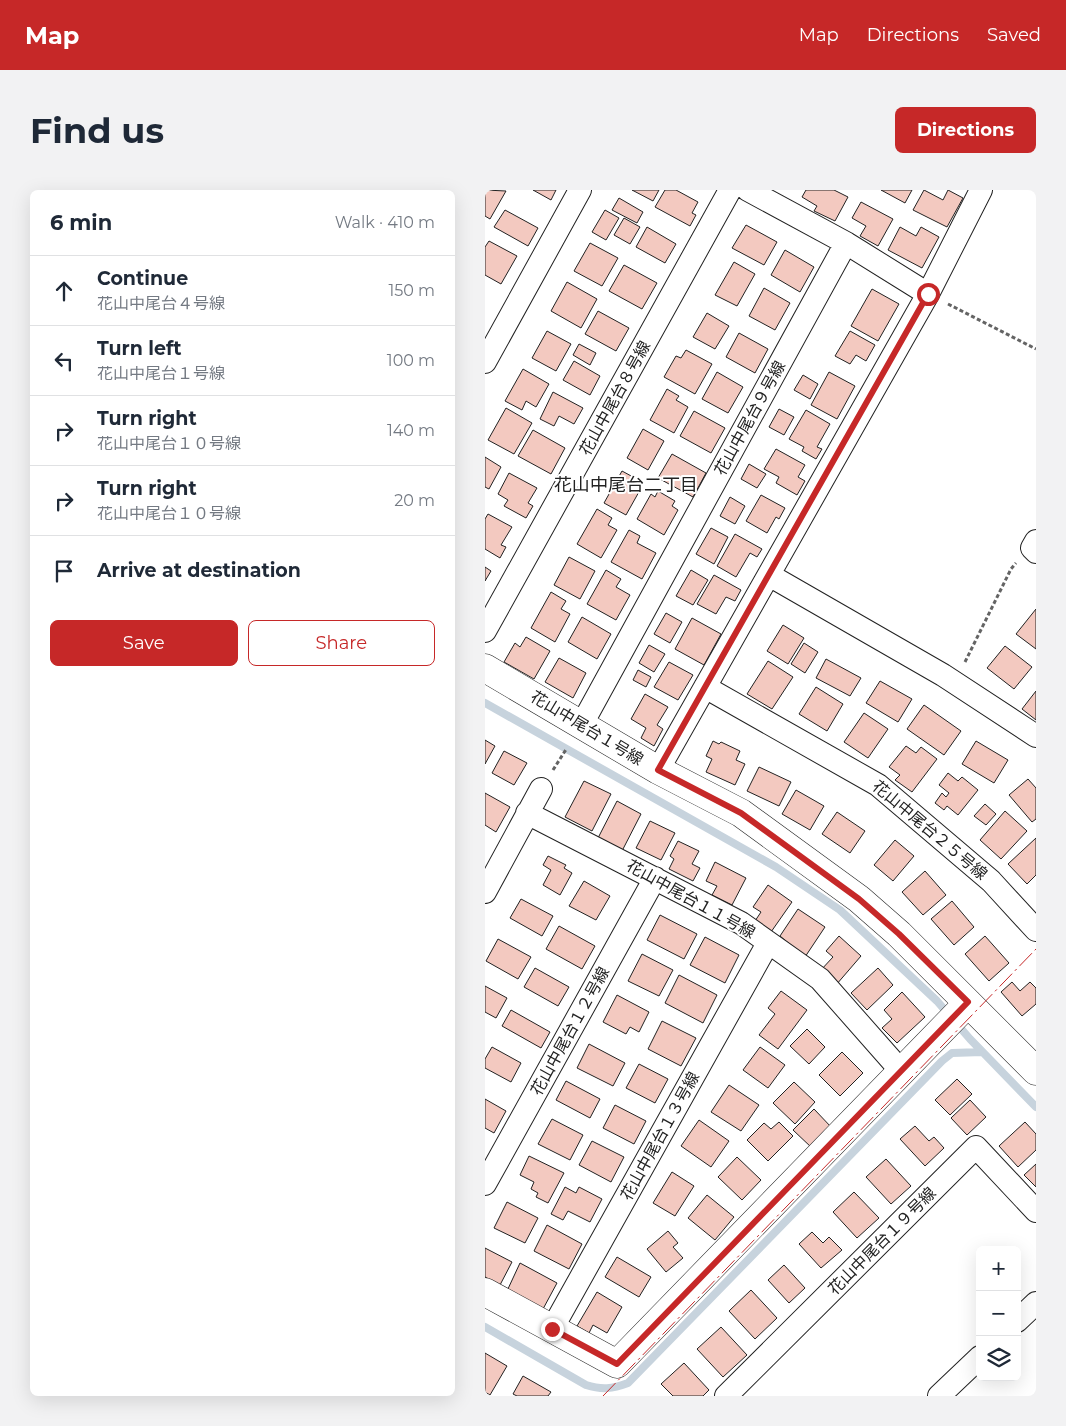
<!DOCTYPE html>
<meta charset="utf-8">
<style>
body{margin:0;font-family:Montserrat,"Noto Sans JP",sans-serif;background:#f2f2f3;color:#1f2937}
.controls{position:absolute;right:15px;bottom:15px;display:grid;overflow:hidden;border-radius:8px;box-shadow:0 5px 20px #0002}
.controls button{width:45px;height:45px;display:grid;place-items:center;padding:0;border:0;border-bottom:1px solid #e0e1e3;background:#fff;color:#1f2937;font:25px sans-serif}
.stop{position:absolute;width:15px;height:15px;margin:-11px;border:4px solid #c62828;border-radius:50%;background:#fff}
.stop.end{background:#c62828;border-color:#fff;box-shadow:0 1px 5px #0008}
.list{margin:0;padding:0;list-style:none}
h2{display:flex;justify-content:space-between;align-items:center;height:65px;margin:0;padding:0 20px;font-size:21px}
h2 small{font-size:16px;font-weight:400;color:#747a83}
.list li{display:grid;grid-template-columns:32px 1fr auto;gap:15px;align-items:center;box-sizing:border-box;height:70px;padding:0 20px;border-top:1px solid #e0e1e3}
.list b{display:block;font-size:19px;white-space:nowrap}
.list p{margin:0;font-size:16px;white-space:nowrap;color:#747a83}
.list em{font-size:16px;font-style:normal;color:#747a83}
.actions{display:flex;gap:10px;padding:15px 20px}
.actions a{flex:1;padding:11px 0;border:1px solid #c62828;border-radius:8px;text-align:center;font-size:18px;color:#c62828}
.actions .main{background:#c62828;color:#fff}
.icon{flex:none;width:28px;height:28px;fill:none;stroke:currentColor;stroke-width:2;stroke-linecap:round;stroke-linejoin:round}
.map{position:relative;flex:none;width:551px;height:1206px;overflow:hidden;border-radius:8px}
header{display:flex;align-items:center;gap:30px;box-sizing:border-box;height:70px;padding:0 25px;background:#c62828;color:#fff}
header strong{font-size:24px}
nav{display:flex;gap:28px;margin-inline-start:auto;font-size:18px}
.intro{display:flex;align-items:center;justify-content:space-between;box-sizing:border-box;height:120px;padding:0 30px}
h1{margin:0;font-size:35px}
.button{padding:12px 22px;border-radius:8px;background:#c62828;color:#fff;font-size:18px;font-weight:700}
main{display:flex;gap:30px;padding:0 30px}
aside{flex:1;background:#fff;border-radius:8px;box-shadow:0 5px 20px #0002}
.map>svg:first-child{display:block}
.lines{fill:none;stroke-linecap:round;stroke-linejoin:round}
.stream{stroke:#c7d3dd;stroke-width:8}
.building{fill:#f3c9c0;stroke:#222}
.street-casing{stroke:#222;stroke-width:24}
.secondary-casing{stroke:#222;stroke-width:29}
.path{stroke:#646464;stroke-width:3;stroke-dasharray:4 2.5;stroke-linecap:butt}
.street{stroke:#fff;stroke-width:22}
.secondary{stroke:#fff;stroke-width:28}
.power{stroke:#c62828;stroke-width:1;stroke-dasharray:18 4 2.5 4;stroke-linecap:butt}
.route{stroke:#c62828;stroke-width:6}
.labels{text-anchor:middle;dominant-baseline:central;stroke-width:4;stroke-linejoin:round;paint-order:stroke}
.street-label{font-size:16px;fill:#222;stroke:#fff}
.neighbourhood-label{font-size:18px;fill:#222;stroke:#fff}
</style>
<header>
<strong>Map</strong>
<nav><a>Map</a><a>Directions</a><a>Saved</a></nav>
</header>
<div class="intro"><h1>Find us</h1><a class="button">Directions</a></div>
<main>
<aside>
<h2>6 min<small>Walk · 410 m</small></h2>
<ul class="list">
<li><svg class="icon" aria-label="ahead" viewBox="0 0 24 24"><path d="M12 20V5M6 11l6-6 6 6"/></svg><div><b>Continue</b><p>花山中尾台４号線</p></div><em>150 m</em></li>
<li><svg class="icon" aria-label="left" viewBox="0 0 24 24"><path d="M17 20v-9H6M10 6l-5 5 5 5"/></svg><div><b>Turn left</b><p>花山中尾台１号線</p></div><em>100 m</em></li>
<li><svg class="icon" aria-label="right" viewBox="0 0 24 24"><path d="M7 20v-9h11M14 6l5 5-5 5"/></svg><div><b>Turn right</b><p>花山中尾台１０号線</p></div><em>140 m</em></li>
<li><svg class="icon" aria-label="right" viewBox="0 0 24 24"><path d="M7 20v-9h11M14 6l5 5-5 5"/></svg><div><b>Turn right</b><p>花山中尾台１０号線</p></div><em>20 m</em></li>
<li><svg class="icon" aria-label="arrive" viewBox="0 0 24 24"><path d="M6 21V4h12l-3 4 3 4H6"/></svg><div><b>Arrive at destination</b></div></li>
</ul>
<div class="actions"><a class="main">Save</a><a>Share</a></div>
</aside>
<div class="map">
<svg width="551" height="1206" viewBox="0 0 551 1206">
<rect width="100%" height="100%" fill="#fff"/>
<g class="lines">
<!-- stream -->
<path class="stream" d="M0,513L291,677L355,720L452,811L485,849L551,917
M0,1137L101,1195C117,1200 127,1199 143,1193L457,871L467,863L497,862"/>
</g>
<!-- building -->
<path class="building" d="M0,0L21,1L5,29L0,26Z
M48,0H71L66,10Z
M147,0H174L168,11Z
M180,0H191L213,12L207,23L211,25L205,36L170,17Z
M321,0H349L363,7L350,31L329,21L332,16L317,7Z
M396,0H427L420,13Z
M439,0L458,10L463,0L478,8L462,37L428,20Z
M134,8L158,22L152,33L127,20Z
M376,12L408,29L393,56L375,46L381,36L367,28Z
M20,20L53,38L43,56L9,37Z
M120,20L134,28L121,50L107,42Z
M139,28L155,37L145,54L129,45Z
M261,35L292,52L279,75L247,58Z
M162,37L191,54L180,73L151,57Z
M415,37L431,46L436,37L454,47L437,78L403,60Z
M4,51L32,66L16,94L0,85V57Z
M105,53L133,68L117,96L89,81Z
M300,60L329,77L315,102L286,85Z
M249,72L270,84L252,116L230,105Z
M139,75L172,93L157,119L124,101Z
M82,92L112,109L96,138L66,121Z
M279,98L305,113L290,140L264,126Z
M387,99L414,114L393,151L366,136Z
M113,121L144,138L131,161L100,144Z
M222,123L244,136L230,159L208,147Z
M62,141L86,154L71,181L47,168Z
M365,141L390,155L381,171L371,165L365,174L350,166Z
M254,143L283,159L270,183L241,167Z
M94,154L111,163L105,175L88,165Z
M201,160L227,174L210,204L179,187L191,166L196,168Z
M89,171L115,186L105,205L78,190Z
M38,179L64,194L51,217L41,211L37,220L20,211Z
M232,182L258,197L243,223L217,209Z
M344,182L370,196L352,229L326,215Z
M318,185L333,194L325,209L309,200Z
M182,199L194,206L191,210L203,217L189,243L165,230Z
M68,202L98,218L89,234L74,226L69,236L55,229Z
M21,218L47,233L29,264L3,250Z
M294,219L309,227L299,245L284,237Z
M321,220L345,234L332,257L337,259L331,269L317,261L319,257L304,249Z
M209,221L240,238L226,263L195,246Z
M158,239L179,251L163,280L142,268Z
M48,240L80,258L66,284L33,266Z
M291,259L320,275L313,287L320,291L312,305L291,293L294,287L279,279Z
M187,264L221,283L208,307L173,288Z
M0,267L16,277L4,299L0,297Z
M264,274L281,284L272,298L256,289Z
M137,281L148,287L144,294L155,300L141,325L119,313Z
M24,283L52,298L43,313L48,316L41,328L19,316L23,310L13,304Z
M173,301L190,311L187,316L193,320L179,345L152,329L166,304L170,307Z
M276,305L300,318L294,329L291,327L282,343L261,331Z
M245,307L260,316L250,334L235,326Z
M112,319L127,328L123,335L132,340L116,368L92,354Z
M3,324L27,337L16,355L21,357L15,368L0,359V329Z
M226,338L243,347L229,374L211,364Z
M144,340L155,346L152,353L171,363L157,389L126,372Z
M250,344L277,359L272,367L265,363L251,387L232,376Z
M84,367L110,381L95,409L69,395Z
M0,377L6,381L0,391Z
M121,380L136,389L131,397L145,405L131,430L102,414Z
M206,380L223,390L208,415L191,406Z
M229,385L256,400L250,411L241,407L231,424L212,414Z
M66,402L81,411L76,419L85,424L70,452L46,438Z
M551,419V459L531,444Z
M181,423L197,432L185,453L169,444Z
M97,427L126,444L112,469L83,452Z
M207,428L236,444L219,475L190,459Z
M298,435L319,448L303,474L282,461Z
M41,447L65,461L49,489L19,472L30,453L35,457Z
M319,453L333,462L320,483L306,474Z
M164,455L180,464L169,482L154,473Z
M520,456L547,477L529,499L502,478Z
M74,468L101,483L88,508L60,492Z
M341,469L376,488L365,506L331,488Z
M283,471L308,487L287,519L262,504Z
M184,472L208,485L193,510L169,497Z
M153,480L166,487L161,497L148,490Z
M395,491L427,509L413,532L381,513Z
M331,497L358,514L342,541L314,524Z
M551,501V530L537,519Z
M160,504L183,517L172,535L178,539L169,556L156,548L161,538L146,529Z
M439,515L476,541L459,565L422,539Z
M379,523L403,539L383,568L359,552Z
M0,550L10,556L0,574Z
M228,551L234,554L236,552L255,561L251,570L260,574L250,595L221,582L227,569L221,566Z
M491,551L523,570L509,593L477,574Z
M421,556L431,563L436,557L452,569L427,602L410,590L415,585L404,577Z
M19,561L42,573L29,595L7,583Z
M274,577L306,592L294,616L262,601Z
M463,583L473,591L477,587L493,600L473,625L462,616L459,620L450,613L457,603L461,607L464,603L454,595Z
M543,589L551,598V629L547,632L524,605Z
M99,591L126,604L107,641L80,627Z
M311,600L339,616L325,640L297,624Z
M0,603L25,617L11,642L0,635Z
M132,611L156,624L137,661L113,648Z
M500,614L511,624L501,635L489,626Z
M520,621L542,641L516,669L495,650Z
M352,622L380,641L365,663L337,644Z
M165,631L190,643L176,670L151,658Z
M551,648V685L542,694L523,674Z
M410,650L429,666L408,691L389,675Z
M193,651L214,661L207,674L215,678L208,691L184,679L189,669L185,666Z
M63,666L81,675L79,678L87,683L75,705L58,695L66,680L58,675Z
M230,672L261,688L247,715L227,705L232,696L221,691Z
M440,681L461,705L438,725L417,702Z
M99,691L125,706L111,730L84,716Z
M283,695L307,712L286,742L270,731L276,722L268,717Z
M36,709L68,726L57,746L25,728Z
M467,711L489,737L469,755L446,729Z
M313,719L340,737L320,767L295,746Z
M175,725L212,744L199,769L162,750Z
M74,736L110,756L97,779L61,759Z
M354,746L376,766L351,795L335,781L348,767L341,761Z
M500,746L524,773L504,791L480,764Z
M220,747L254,765L240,793L205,775Z
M13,749L46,767L33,789L1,771Z
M157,764L188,780L174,806L143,791Z
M50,778L84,797L73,816L39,797Z
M393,778L408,795L382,820L366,803Z
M194,785L232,805L218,833L180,813Z
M527,792L535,801L545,792L551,798V814L537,826L516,802Z
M0,796L22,808L11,828L0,822Z
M296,801L322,820L293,859L274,845L290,824L283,818Z
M417,802L440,827L412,853L397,838L407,829L399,820Z
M132,805L164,822L154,842L145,837L141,844L118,832Z
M26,820L65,842L56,858L17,836Z
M177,831L211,848L196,876L163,859Z
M322,839L340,857L324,874L305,856Z
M104,854L140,873L128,896L92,878Z
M7,857L36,873L26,892L0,878V869Z
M275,857L300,875L283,898L258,880Z
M357,862L378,883L355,906L334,885Z
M154,874L183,889L170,913L141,898Z
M472,889L487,904L465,925L450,910Z
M81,891L115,909L105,928L71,910Z
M309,892L330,912L310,934L288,913Z
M244,895L274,915L256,941L226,922Z
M0,909L21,921L9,943L0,938Z
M485,910L501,927L482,945L466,928Z
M130,915L161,931L149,954L118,938Z
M329,919L347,938L327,958L308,940Z
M67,929L98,945L85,970L53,954Z
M214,930L244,951L226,977L196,956Z
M294,932L308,946L283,971L262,950L279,933L286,939Z
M540,932L551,944V960L533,977L514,956Z
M430,936L444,951L449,947L459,958L440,976L415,949Z
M107,951L139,967L126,992L94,975Z
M44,966L79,983L63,1013L51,1007L53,1003L46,999L49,992L35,985Z
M252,967L276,990L257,1010L233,987Z
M401,969L426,996L406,1014L381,987Z
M551,974V997L539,985Z
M187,982L209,996L190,1026L168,1013Z
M80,997L91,1003L94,997L117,1009L105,1032L83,1021L78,1030L66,1024Z
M369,1002L394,1028L372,1048L348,1022Z
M222,1005L249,1027L230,1050L203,1028Z
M22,1012L53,1028L40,1053L9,1038Z
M62,1035L97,1054L84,1079L49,1061Z
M183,1041L193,1053L188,1057L198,1068L181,1082L162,1059Z
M327,1042L338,1053L344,1047L357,1060L336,1078L314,1054Z
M0,1058L27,1072L15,1095L0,1087Z
M132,1067L166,1087L154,1107L120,1087Z
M35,1073L72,1093L58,1119L22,1101Z
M299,1075L320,1098L304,1113L283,1090Z
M266,1100L292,1128L270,1149L244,1121Z
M112,1102L137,1117L122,1143L108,1135L104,1143L92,1136Z
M236,1137L262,1165L238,1187L212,1159Z
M0,1163L22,1176L5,1205L0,1202Z
M199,1173L224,1200L218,1206H188L176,1194Z
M38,1186L66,1202L63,1206H32L28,1204Z"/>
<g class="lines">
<defs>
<path id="street" d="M263,0L361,53L443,104
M0,172L95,0
M551,351L547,358L551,362
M284,385L458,485L551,546
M0,441L245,0
M220,497L393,595L506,691L551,740
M97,534L361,53
M173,580L443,104L496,0
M42,623L256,733L335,789L417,882
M0,702L56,599
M0,994L170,688
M532,1131L551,1113
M67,1139L283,753
M241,1206L491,957L551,1021
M454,1206L495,1167"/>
<path id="secondary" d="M0,478L173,580L256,623L374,709L414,744L551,881
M0,1102L132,1174L483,813"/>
</defs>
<!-- street casing -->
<use href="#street" class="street-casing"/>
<!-- secondary casing -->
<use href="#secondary" class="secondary-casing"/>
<!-- path -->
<path class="path" d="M463,114L551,159
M480,472L526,379L531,373
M68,580L82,558"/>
<!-- street -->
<use href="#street" class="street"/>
<!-- secondary -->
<use href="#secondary" class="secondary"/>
<!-- power -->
<path class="power" d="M118,1206L551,759"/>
</g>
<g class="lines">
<!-- route -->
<path class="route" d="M67,1139L132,1174L483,812L414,744L374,709L256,623L173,580L443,104"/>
</g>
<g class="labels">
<!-- street labels -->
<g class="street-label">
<text transform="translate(130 208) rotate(-61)">花山中尾台８号線</text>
<text transform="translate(265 228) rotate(-61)">花山中尾台９号線</text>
<text transform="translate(102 538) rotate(31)">花山中尾台１号線</text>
<text transform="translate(445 640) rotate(40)">花山中尾台２５号線</text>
<text transform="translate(206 709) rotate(29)">花山中尾台１１号線</text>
<text transform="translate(85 841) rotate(-61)">花山中尾台１２号線</text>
<text transform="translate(175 946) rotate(-61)">花山中尾台１３号線</text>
<text transform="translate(397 1051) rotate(-45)">花山中尾台１９号線</text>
</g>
<!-- neighbourhood labels -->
<g class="neighbourhood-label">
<text x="141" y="295">花山中尾台二丁目</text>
</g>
</g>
</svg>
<div class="controls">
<button>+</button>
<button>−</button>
<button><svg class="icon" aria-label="layers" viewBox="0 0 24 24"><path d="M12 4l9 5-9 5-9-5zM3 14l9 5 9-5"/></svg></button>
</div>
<div class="stop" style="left:443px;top:104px"></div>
<div class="stop end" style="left:67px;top:1139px"></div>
</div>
</main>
